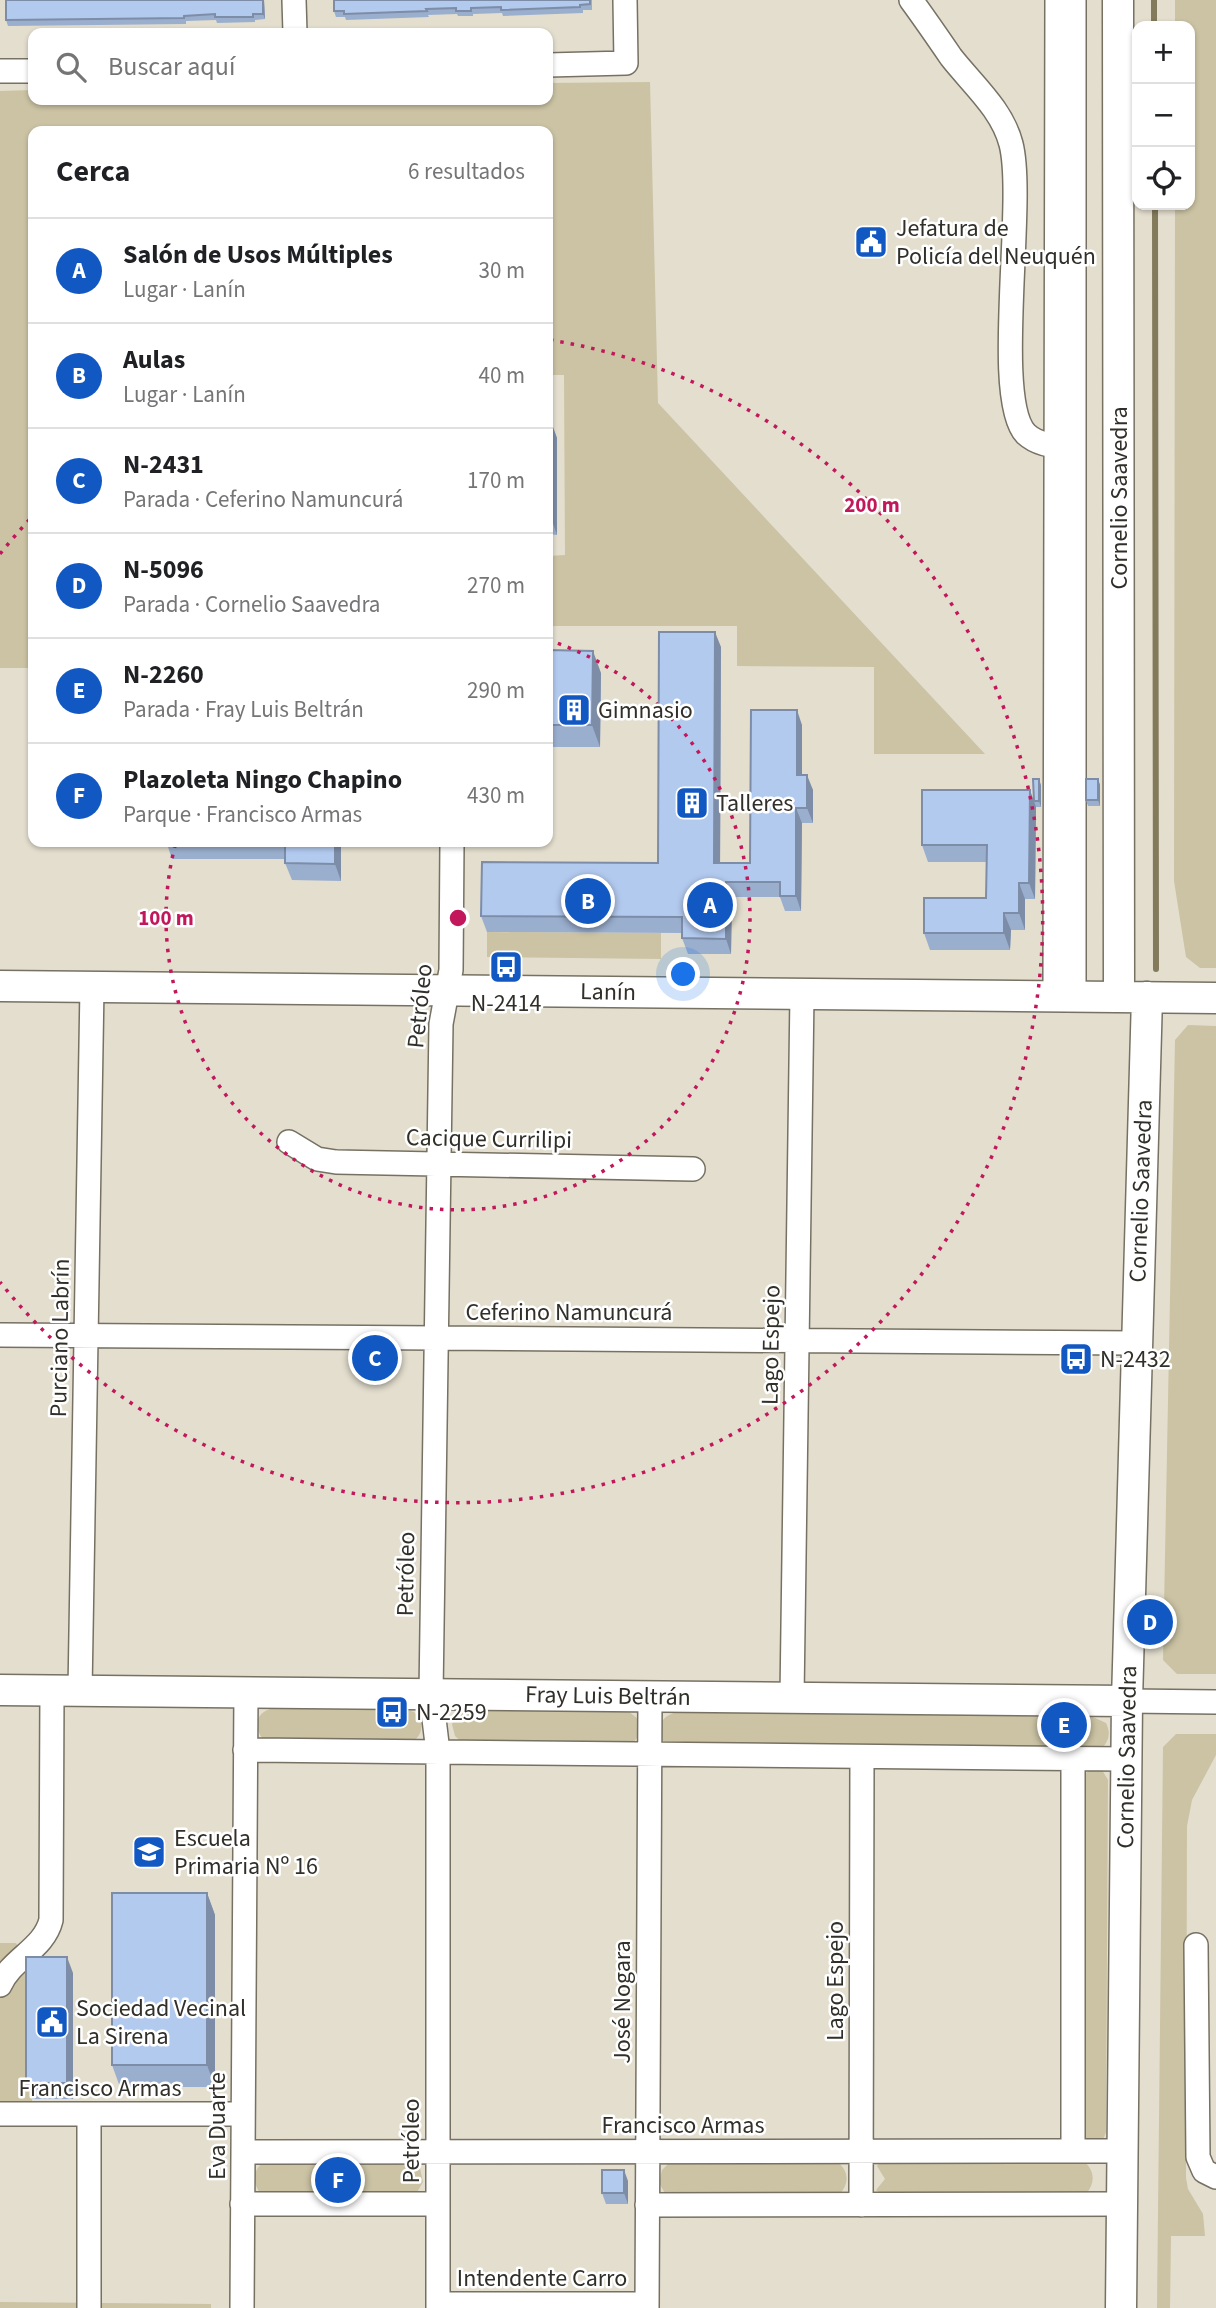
<!DOCTYPE html>
<html lang="es">
<meta charset="utf-8">
<style>
body{margin:0;font-family:"Source Sans 3",sans-serif;background:#f6f6f6;color:#202124}
.controls{position:absolute;right:21px;top:21px;display:grid;overflow:hidden;border-radius:14px;box-shadow:0 2px 5px #0004}
.controls button{width:63px;height:63px;display:grid;place-items:center;padding:0;border:0;border-bottom:2px solid #e0e0e0;background:#fff;color:#202124;font:35px sans-serif}
.you{position:absolute;left:684px;top:975px;width:24px;height:24px;margin:-18px;border:5px solid #fff;border-radius:50%;background:#1a73e8;box-shadow:0 0 0 10px #1a73e833}
.badge{display:grid;place-items:center;width:46px;height:46px;border-radius:50%;background:#1258c3;color:#fff;font-size:23px;font-weight:700}
.pin{position:absolute;translate:-50% -50%;border:4px solid #fff;box-shadow:0 2px 7px #0006}
.list{margin:0;padding:0;list-style:none}
h2{display:flex;justify-content:space-between;align-items:center;height:91px;margin:0;padding:0 28px;font-size:30px}
h2 small{font-size:23px;font-weight:400;color:#757577}
.list li{display:grid;grid-template-columns:46px 1fr auto;gap:21px;align-items:center;box-sizing:border-box;height:105px;padding:0 28px;border-top:2px solid #e0e0e0}
.list b{display:block;font-size:26px;white-space:nowrap}
.list p{margin:0;font-size:23px;white-space:nowrap;color:#757577}
.list em{font-size:23px;font-style:normal;color:#757577}
.icon{flex:none;width:38px;height:38px;fill:none;stroke:currentColor;stroke-width:2;stroke-linecap:round;stroke-linejoin:round}
.map{position:relative;flex:none;width:1216px;height:2308px;overflow:hidden}
.search{position:absolute;background:#fff;box-shadow:0 2px 5px #0004;left:28px;top:28px;width:525px;height:77px;display:flex;align-items:center;gap:18px;box-sizing:border-box;padding:0 24px;border-radius:14px;color:#757577;font-size:26px}
.panel{position:absolute;background:#fff;box-shadow:0 2px 5px #0004;left:28px;top:126px;width:525px;height:721px;border-radius:14px}
.map>svg:first-child{display:block}
.green{fill:#cbc3a4}
.lines{fill:none;stroke-linecap:round;stroke-linejoin:round}
.stream{stroke:#837a5b;stroke-width:6}
.minor-casing{stroke:#767163;stroke-width:26}
.major-casing{stroke:#767163;stroke-width:33}
.minor{stroke:#fff;stroke-width:23}
.major{stroke:#fff;stroke-width:30}
.wall{fill:#9aaece}
.shaded-wall{fill:#7d8da7}
.building{fill:#b3caef;stroke:#7d8da7;stroke-width:2}
.ring{fill:none;stroke:#c2185b;stroke-width:3.5;stroke-dasharray:3.5 7}
.labels{text-anchor:middle;dominant-baseline:central;stroke-width:5;stroke-linejoin:round;paint-order:stroke}
.poi-label{font-size:24px;fill:#312f29;stroke:#fff;text-anchor:start}
.street-label{font-size:24px;fill:#312f29;stroke:#fff}
.centre{fill:#c2185b;stroke:#fff;stroke-width:3.5}
.ring-label{font-size:21px;text-anchor:middle;font-weight:bold;fill:#c2185b;stroke:#fff;stroke-width:5;stroke-linejoin:round;paint-order:stroke}
</style>
<div class="map">
<svg width="1216" height="2308" viewBox="0 0 1216 2308">
<rect width="100%" height="100%" fill="#e3dece"/>
<!-- green -->
<path class="green" d="M1175,0H1216V968H1200L1186,957L1174,881L1175,205H1190V26H1175Z
M650,82L658,403L985,754H874V667L737,666V626H548V556L565,555L564,375H548V131H33V668H0V91L33,90V100H548V83Z
M487,932L661,933V959L487,957Z
M1188,1025L1216,1026V1674H1177L1163,1660L1175,1040Z
M275,1708L404,1709L414,1712C424,1721 424,1732 414,1741L263,1739C252,1726 257,1710 275,1708Z
M470,1709L628,1711L638,1719L640,1734L633,1743L464,1744L455,1736L452,1724L458,1713Z
M677,1712L1091,1716L1106,1723C1111,1733 1109,1741 1102,1748L665,1744C654,1730 660,1716 677,1712Z
M1176,1734H1216V1755L1192,1800L1187,1826L1186,2178L1188,2189L1203,2214L1205,2236H1171L1170,2308H1157L1163,1747Z
M1089,1770H1102L1108,1780L1106,2132L1103,2140L1085,2143L1080,2132L1083,1776Z
M0,1943H16L32,1973V2106H0Z
M833,2159C848,2168 851,2181 840,2194L666,2195L659,2183L662,2170L672,2160Z
M1080,2159C1094,2167 1097,2181 1086,2194H881L876,2190L885,2179L877,2166L881,2161Z
M263,2162L415,2163L420,2168L423,2182L416,2194L262,2195C252,2184 252,2172 263,2162Z
M0,2302L211,2304V2308H0Z"/>
<g class="lines">
<!-- stream -->
<path class="stream" d="M1154,0V26
M1155,205L1156,969"/>
<defs>
<path id="minor" d="M294,0L295,33
M911,0C925,19 938,38 951,57C972,84 1002,109 1011,144C1026,202 992,399 1026,434C1038,445 1056,447 1071,447
M1074,0V996
M548,65L626,63L625,0
M0,71H33
M1055,996L1057,0
M289,1142L317,1159L336,1162L693,1169
M0,1335L1137,1343
M80,1691L92,987
M792,1697L802,994
M1127,1701L1216,1702
M245,1750L1126,1759
M1073,1759V2151
M1196,1945L1198,2157L1204,2171L1216,2177
M0,1985C12,1958 44,1949 51,1920L52,1690
M0,2114H243
M89,2114V2308
M243,2152L1122,2151
M242,2204H438
M647,2205L1121,2204
M861,2205L862,1757
M438,2304H647
M242,2308L246,1692
M438,2308V1752L431,1694L441,1024L451,970L452,842
M647,2308L650,1696"/>
<path id="major" d="M1118,0L1119,997
M0,986L1216,998
M0,1690L1127,1701
M1121,2308L1127,1701L1147,997"/>
</defs>
<!-- minor casing -->
<use href="#minor" class="minor-casing"/>
<!-- major casing -->
<use href="#major" class="major-casing"/>
<!-- minor -->
<use href="#minor" class="minor"/>
<!-- major -->
<use href="#major" class="major"/>
</g>
<!-- wall -->
<path class="wall" d="M6,0H264L265,19L255,20V22L217,23L216,20L186,21V24L8,26L6,20Z
M592,0V10H583V13L503,16L502,13L473,14V16H458L457,14L428,15L429,17L346,20L345,17H336L334,11Z
M548,416L557,438V535L548,534Z
M721,647L720,863H750L802,725V775L813,790V823H802L801,911H785L780,897H732L731,954H688L682,938V933L487,932L481,916L658,863Z
M548,650L601,673L600,747H548Z
M1098,779L1100,785V806H1088L1086,800Z
M1041,785V807H1036L1035,899H1025V930H1011L1010,950H930L924,933L986,898V862H928L922,845L1034,801Z
M116,842H405V845L341,844V881L292,880L285,863V859H172L167,844H117Z
M207,1893L215,1915V2087H120L112,2065Z
M73,1973V2099H32L26,2083Z
M628,2181V2204H606L602,2193Z"/>
<!-- shaded-wall -->
<path class="shaded-wall" d="M263,0H264L265,19L263,14Z
M549,416L557,438V535L549,512Z
M715,632L721,647L720,878L714,863Z
M593,651L601,673L600,747L592,725Z
M797,710L802,725V790L797,775Z
M807,775L813,790V823L807,808Z
M1039,779L1041,785V807L1039,801Z
M1098,779L1100,785V806L1098,800Z
M1030,790L1036,807L1035,899L1029,883Z
M796,808L802,823L801,911L796,896Z
M335,842H340L341,844V881L335,864Z
M726,882L732,897L731,954L726,939Z
M1019,883L1025,899V930L1019,913Z
M1004,913L1011,930L1010,950L1004,933Z
M207,1893L215,1915V2087L207,2065Z
M67,1957L73,1973V2099L67,2083Z
M624,2170L628,2181V2204L624,2193Z"/>
<!-- building -->
<path class="building" d="M6,0H263V14H253V17H215V14L184,16V18L6,20Z
M334,0H590V4L580,5V7L501,10V7L471,8V11H456V8L426,9L427,11L344,14V11H334Z
M548,416H549V512H548Z
M659,632H715L714,863H750L751,710H797V775H807V808H796V896H780V882H726V939L682,938V917L481,916L482,862L658,863Z
M548,650L593,651L592,725H548Z
M1033,779H1039V801H1034Z
M1086,779H1098V800H1086Z
M922,790H1030L1029,883H1019V913H1004V933H924V898H986L987,845H922Z
M185,842H335V864L285,863V842Z
M112,1893H207V2065H112Z
M26,1957H67V2083H26Z
M602,2170H624V2193H602Z"/>
<!-- distance rings -->
<g class="ring">
<path d="M548 640A292 292 0 1 1 176 842"/>
<path d="M0 554A585 585 0 0 1 30 519M550 340A585 585 0 1 1 0 1282"/>
</g>
<!-- icons -->
<defs>
<symbol id="civic-square" viewBox="-11 -11 22 22"><rect x="-9" y="-9" width="18" height="18" rx="4" fill="#1258c3" stroke="#fff"/><path d="M-.6-6.5H3V-4.5H.6V-3L4-1V1h2V6H-6V1h2V-1L-.6-3ZM-1.2 2.5V6h2.4V2.5Z" fill="#fff"/></symbol>
<symbol id="building-square" viewBox="-11 -11 22 22"><rect x="-9" y="-9" width="18" height="18" rx="4" fill="#1258c3" stroke="#fff"/><path d="M-4-6H4V6H1V3H-1V6H-4ZM-2.5-4.3h1.7v1.8h-1.7ZM.8-4.3h1.7v1.8H.8ZM-2.5-1h1.7V.8h-1.7ZM.8-1h1.7V.8H.8Z" fill="#fff"/></symbol>
<symbol id="bus-square" viewBox="-11 -11 22 22"><rect x="-9" y="-9" width="18" height="18" rx="4" fill="#1258c3" stroke="#fff"/><path d="M-5-6H5V4H4V6H2V4H-2V6H-4V4H-5ZM-3.5-4V0h7V-4ZM-3.5 1.2v1.5H-2V1.2ZM2 1.2v1.5H3.5V1.2Z" fill="#fff"/></symbol>
<symbol id="school-square" viewBox="-11 -11 22 22"><rect x="-9" y="-9" width="18" height="18" rx="4" fill="#1258c3" stroke="#fff"/><path d="M0-5L7-2L0 1L-7-2ZM-4 1L0 2.5L4 1V4Q0 6-4 4Z" fill="#fff"/></symbol>
</defs>
<g fill-rule="evenodd">
<use href="#civic-square" x="852" y="223" width="38" height="38"/>
<use href="#building-square" x="555" y="691" width="38" height="38"/>
<use href="#building-square" x="673" y="784" width="38" height="38"/>
<use href="#bus-square" x="487" y="948" width="38" height="38"/>
<use href="#bus-square" x="1057" y="1340" width="38" height="38"/>
<use href="#bus-square" x="373" y="1693" width="38" height="38"/>
<use href="#school-square" x="130" y="1833" width="38" height="38"/>
<use href="#civic-square" x="33" y="2003" width="38" height="38"/>
</g>
<g class="labels">
<!-- poi labels -->
<g class="poi-label">
<text x="896" y="228">Jefatura de<tspan x="896" dy="28">Policía del Neuquén</tspan></text>
<text x="598" y="710">Gimnasio</text>
<text x="716" y="803">Talleres</text>
<text x="506" y="1003" text-anchor="middle">N-2414</text>
<text x="1100" y="1359">N-2432</text>
<text x="416" y="1712">N-2259</text>
<text x="174" y="1838">Escuela<tspan x="174" dy="28">Primaria Nº 16</tspan></text>
<text x="76" y="2008">Sociedad Vecinal<tspan x="76" dy="28">La Sirena</tspan></text>
</g>
<!-- street labels -->
<g class="street-label">
<text transform="translate(1119 498) rotate(-90)">Cornelio Saavedra</text>
<text transform="translate(608 992) rotate(1)">Lanín</text>
<text transform="translate(420 1006) rotate(-84)">Petróleo</text>
<text transform="translate(489 1139) rotate(1)">Cacique Currilipi</text>
<text transform="translate(1141 1191) rotate(-88)">Cornelio Saavedra</text>
<text x="569" y="1312">Ceferino Namuncurá</text>
<text transform="translate(60 1338) rotate(-89)">Purciano Labrín</text>
<text transform="translate(771 1345) rotate(-89)">Lago Espejo</text>
<text transform="translate(406 1574) rotate(-89)">Petróleo</text>
<text transform="translate(608 1696) rotate(1)">Fray Luis Beltrán</text>
<text transform="translate(1127 1757) rotate(-89)">Cornelio Saavedra</text>
<text transform="translate(835 1981) rotate(-90)">Lago Espejo</text>
<text transform="translate(622 2002) rotate(-90)">José Nogara</text>
<text x="100" y="2088">Francisco Armas</text>
<text x="683" y="2125">Francisco Armas</text>
<text transform="translate(217 2126) rotate(-90)">Eva Duarte</text>
<text transform="translate(411 2141) rotate(-90)">Petróleo</text>
<text x="542" y="2278">Intendente Carro</text>
</g>
</g>
<circle cx="458" cy="918" r="10" class="centre"/>
<g class="ring-label">
<text x="872" y="512">200 m</text>
<text x="166" y="925">100 m</text>
</g>
</svg>
<div class="controls">
<button>+</button>
<button>−</button>
<button><svg class="icon" aria-label="locate" viewBox="0 0 24 24"><circle cx="12" cy="12" r="6"/><path d="M12 2v4M12 18v4M2 12h4M18 12h4"/></svg></button>
</div>
<div class="you"></div>
<div class="pin badge" style="left:710px;top:905px">A</div>
<div class="pin badge" style="left:588px;top:901px">B</div>
<div class="pin badge" style="left:375px;top:1358px">C</div>
<div class="pin badge" style="left:1150px;top:1622px">D</div>
<div class="pin badge" style="left:1064px;top:1725px">E</div>
<div class="pin badge" style="left:338px;top:2180px">F</div>
<div class="search"><svg class="icon" aria-label="search" viewBox="0 0 24 24"><circle cx="10" cy="10" r="6"/><path d="M15 15l6 6"/></svg>Buscar aquí</div>
<section class="panel">
<h2>Cerca<small>6 resultados</small></h2>
<ul class="list">
<li><span class="badge">A</span><div><b>Salón de Usos Múltiples</b><p>Lugar · Lanín</p></div><em>30 m</em></li>
<li><span class="badge">B</span><div><b>Aulas</b><p>Lugar · Lanín</p></div><em>40 m</em></li>
<li><span class="badge">C</span><div><b>N-2431</b><p>Parada · Ceferino Namuncurá</p></div><em>170 m</em></li>
<li><span class="badge">D</span><div><b>N-5096</b><p>Parada · Cornelio Saavedra</p></div><em>270 m</em></li>
<li><span class="badge">E</span><div><b>N-2260</b><p>Parada · Fray Luis Beltrán</p></div><em>290 m</em></li>
<li><span class="badge">F</span><div><b>Plazoleta Ningo Chapino</b><p>Parque · Francisco Armas</p></div><em>430 m</em></li>
</ul>
</section>
</div>
